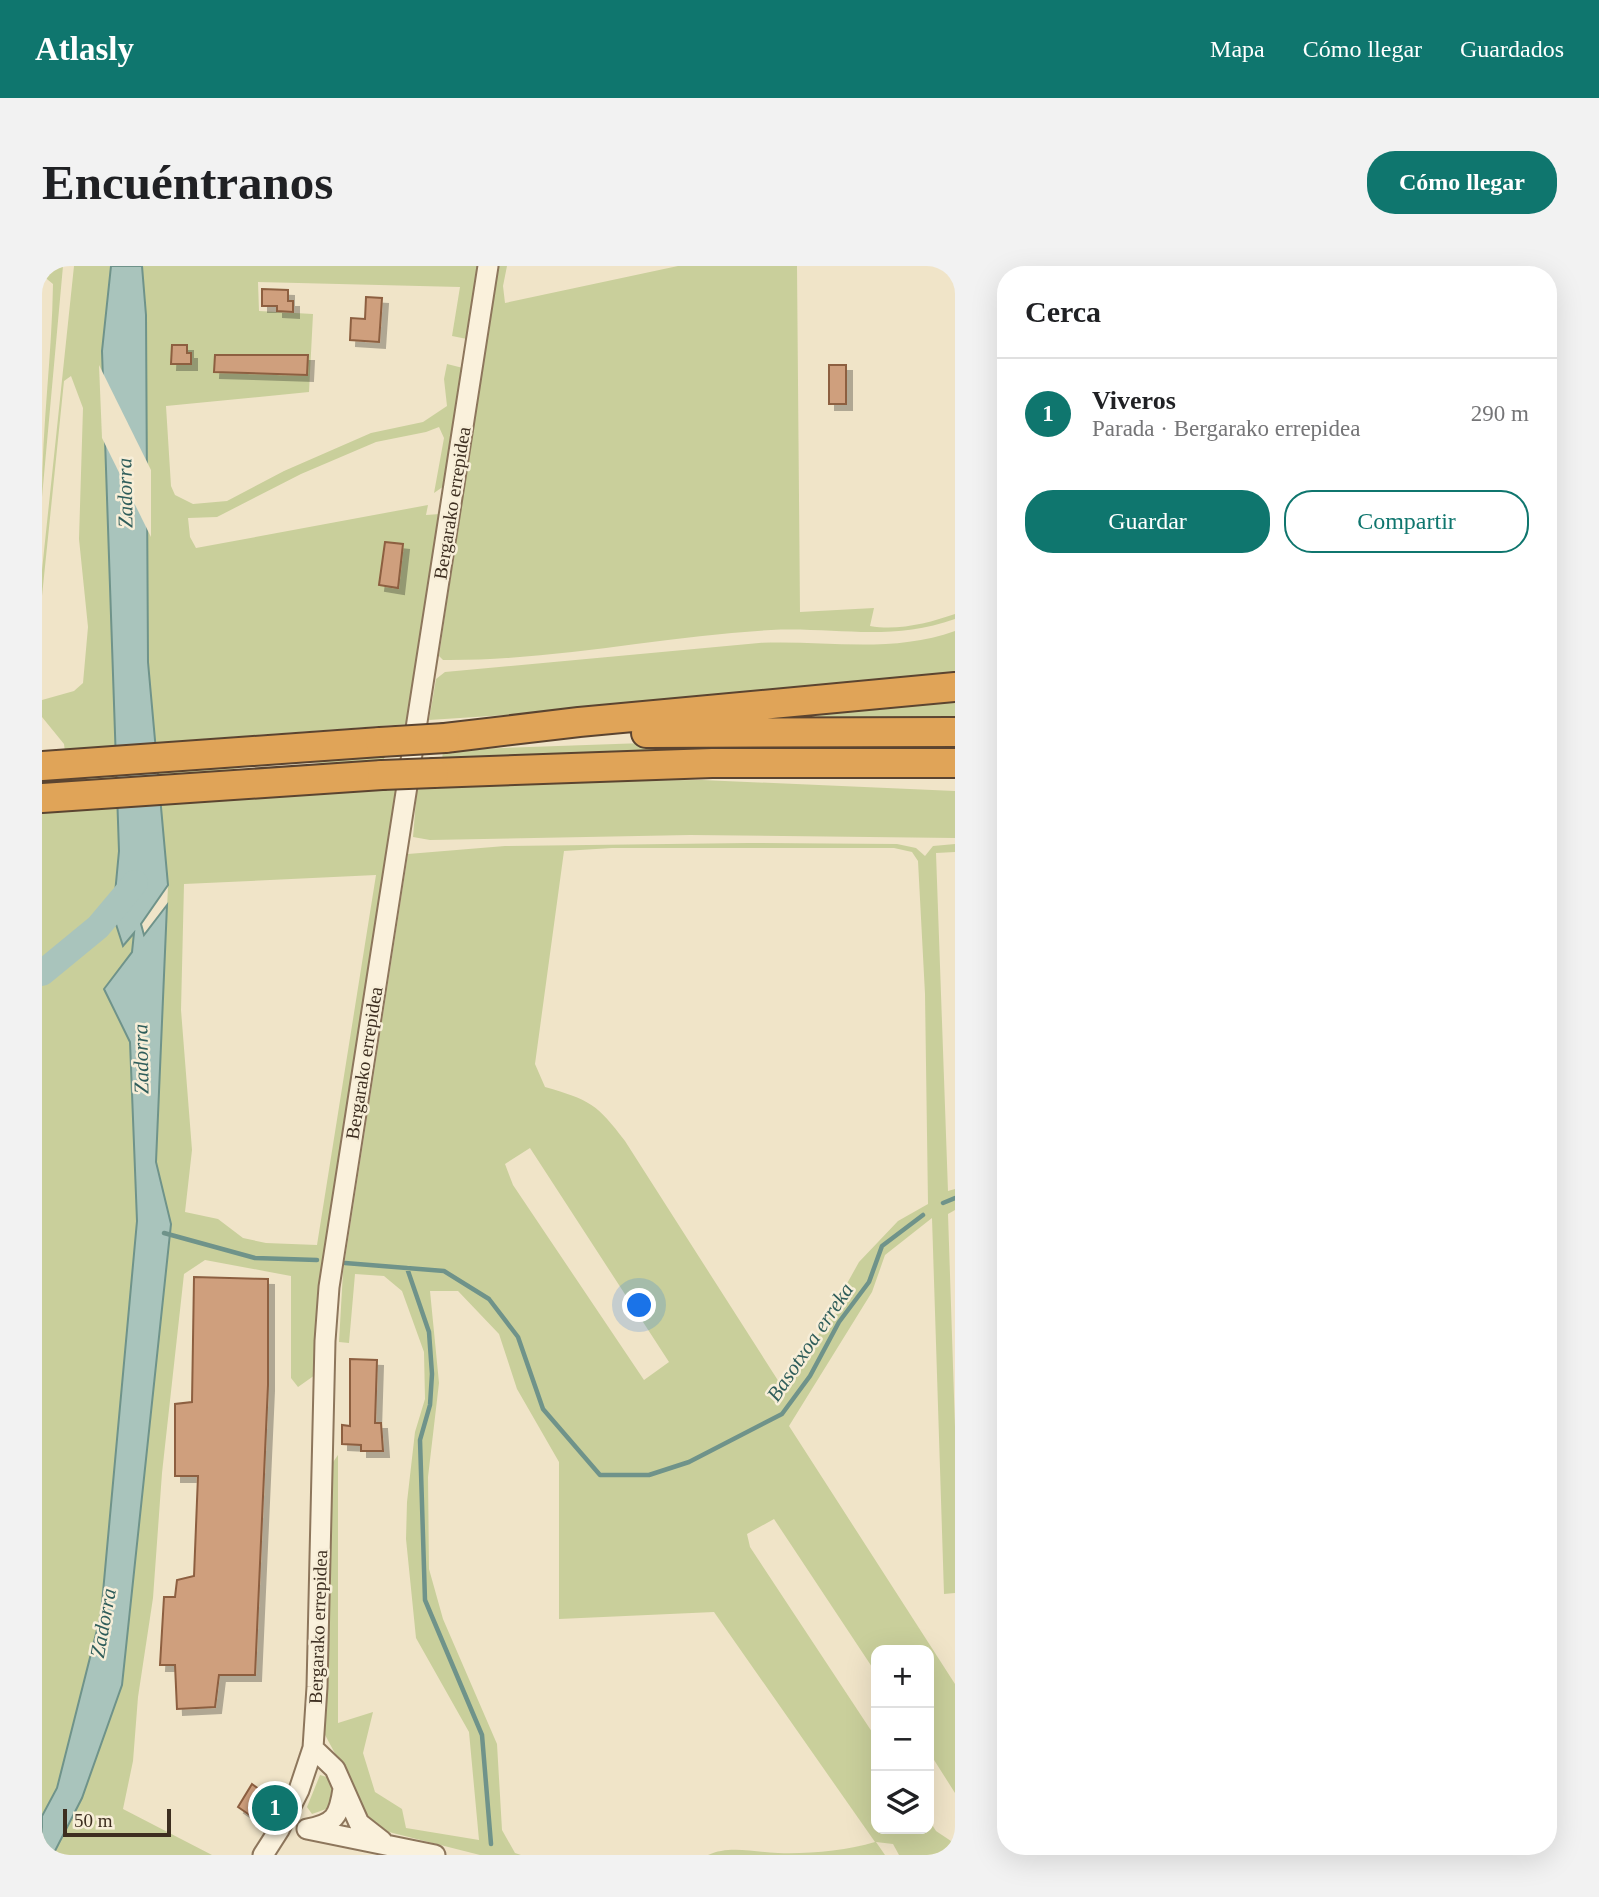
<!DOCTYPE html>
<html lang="es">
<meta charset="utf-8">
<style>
body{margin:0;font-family:Georgia,serif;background:#f2f2f2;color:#202124}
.controls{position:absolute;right:21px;bottom:21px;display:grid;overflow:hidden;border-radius:14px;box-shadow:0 7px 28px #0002}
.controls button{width:63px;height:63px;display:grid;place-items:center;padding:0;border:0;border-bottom:2px solid #e0e0e0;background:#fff;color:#202124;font:35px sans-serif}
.scale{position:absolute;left:21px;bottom:18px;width:108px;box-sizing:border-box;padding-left:7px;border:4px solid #3d2e20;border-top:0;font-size:19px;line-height:24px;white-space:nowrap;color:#3d2e20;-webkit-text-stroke:5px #f7eed8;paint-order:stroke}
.you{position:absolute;left:598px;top:1040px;width:24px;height:24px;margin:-18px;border:5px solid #fff;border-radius:50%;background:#1a73e8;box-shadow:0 0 0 10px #1a73e833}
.badge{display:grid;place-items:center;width:46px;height:46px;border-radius:50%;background:#0f766e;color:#fff;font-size:23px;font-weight:700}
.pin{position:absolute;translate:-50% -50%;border:4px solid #fff;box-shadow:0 2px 7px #0006}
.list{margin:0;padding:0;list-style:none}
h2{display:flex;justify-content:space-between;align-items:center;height:91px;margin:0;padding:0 28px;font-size:30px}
h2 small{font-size:23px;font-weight:400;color:#757577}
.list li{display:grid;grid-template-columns:46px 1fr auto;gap:21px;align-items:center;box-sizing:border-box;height:112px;padding:0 28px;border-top:2px solid #e0e0e0}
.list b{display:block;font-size:26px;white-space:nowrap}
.list p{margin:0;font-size:23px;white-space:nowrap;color:#757577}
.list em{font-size:23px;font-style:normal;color:#757577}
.actions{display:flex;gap:14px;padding:21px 28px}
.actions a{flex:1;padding:16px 0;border:2px solid #0f766e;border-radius:28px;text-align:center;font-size:24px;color:#0f766e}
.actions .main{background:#0f766e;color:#fff}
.icon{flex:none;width:38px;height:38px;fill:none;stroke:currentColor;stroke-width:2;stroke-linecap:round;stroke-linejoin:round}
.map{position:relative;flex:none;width:913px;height:1589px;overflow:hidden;border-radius:28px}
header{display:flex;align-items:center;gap:42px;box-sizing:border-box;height:98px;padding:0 35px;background:#0f766e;color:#fff}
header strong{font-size:33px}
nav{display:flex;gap:38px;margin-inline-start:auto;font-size:24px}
.intro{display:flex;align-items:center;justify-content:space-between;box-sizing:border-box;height:168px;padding:0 42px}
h1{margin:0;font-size:49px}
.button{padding:18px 32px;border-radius:28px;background:#0f766e;color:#fff;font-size:24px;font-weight:700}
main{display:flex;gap:42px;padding:0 42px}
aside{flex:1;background:#fff;border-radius:28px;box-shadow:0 7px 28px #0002}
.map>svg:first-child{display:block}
.green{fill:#c9cf9b;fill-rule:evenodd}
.water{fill:#a9c4bc;stroke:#6f938a;stroke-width:2}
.pier{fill:#f0e4c8}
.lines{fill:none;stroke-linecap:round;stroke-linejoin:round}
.stream{stroke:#6f938a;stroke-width:4.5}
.river{stroke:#a9c4bc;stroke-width:26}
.building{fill:#cf9f7d;stroke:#8d5f41;stroke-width:2;filter:url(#shadow)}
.minor-casing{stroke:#8d765c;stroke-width:23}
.highway-casing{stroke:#5b4430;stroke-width:32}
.minor{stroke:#faf1dc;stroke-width:19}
.highway{stroke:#e0a458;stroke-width:28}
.highway-bridge-casing{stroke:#5b4430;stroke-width:32;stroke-linecap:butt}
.highway-bridge{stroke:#e0a458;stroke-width:28}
.labels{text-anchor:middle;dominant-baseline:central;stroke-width:5;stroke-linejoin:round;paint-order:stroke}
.street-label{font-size:19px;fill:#3d2e20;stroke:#f7eed8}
.water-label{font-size:21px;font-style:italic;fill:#2f5d5a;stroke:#f7eed8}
</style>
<header>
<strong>Atlasly</strong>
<nav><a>Mapa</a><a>Cómo llegar</a><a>Guardados</a></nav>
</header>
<div class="intro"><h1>Encuéntranos</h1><a class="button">Cómo llegar</a></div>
<main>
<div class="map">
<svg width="913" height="1589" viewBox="0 0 913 1589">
<defs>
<filter id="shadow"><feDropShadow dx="6" dy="6" stdDeviation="0" flood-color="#0004"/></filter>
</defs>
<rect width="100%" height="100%" fill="#f0e4c8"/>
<!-- green -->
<path class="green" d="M0,0H21L0,231C0,160 10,89 11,18L0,9Z
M32,0H69L60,85L77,585L71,649L82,680L92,666L90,686L62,723L88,775L95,955L59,1348L15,1522L0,1550V546L30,543L22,478L0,451V434L32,425L41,417L46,361L37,273L41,142L29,110L22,115L0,330V304Z
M100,0H436L425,73L410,70L418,21L216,16L217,45L271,48L267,126L124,140L129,220L133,229L151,238L185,235L242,205L329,167L381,156L405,140L402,113L405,98L421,102L402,220L392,227L402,172L397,161L384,166L334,176L259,208L175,251L146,252L148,271L154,282L386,239L384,249L398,248L366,458L134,475L136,499L197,498V502L155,509L355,521L283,979L273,1109L256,1121L249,1112V1010L163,994L142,1008L120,1207L111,1332L96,1431L91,1495L81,1543L170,1589H2L13,1585L40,1532L80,1419L129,959L114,896L126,620L106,396L104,49ZM334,609L275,979L224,977L201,972L176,953L143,946L150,884L139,744L142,618Z
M455,0H465L461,20L463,37L636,0H755L758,346L832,342L828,360C856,365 887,357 913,348V353C848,376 795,361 729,364C619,370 512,395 401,394L397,390Z
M913,365V411L574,442L387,454L394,413L403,406L717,377C782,374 850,388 913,365Z
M913,428V452L700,450Z
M688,474L913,475V487L400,494L401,484Z
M341,486L343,498L295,500L271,496Z
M660,514L913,525V572L648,569L388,574L371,571L375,522L512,515Z
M706,577L855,578L874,582L883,590L891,580L913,578V586L894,587L906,925L913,923V944L906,948L913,1161V1327L902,1328L890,952L843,989L830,1026L747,1160L913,1418V1527L887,1486V1384H834V1407L732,1253L705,1268L708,1281L834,1472V1563H887V1554L894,1565L909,1575L913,1573V1589H857L851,1578L834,1576L843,1589H666C687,1579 712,1586 736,1587C766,1588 804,1585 833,1576L672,1346L517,1353V1196L475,1123L457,1068L416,1025H388L397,1117L386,1211L387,1303L401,1353L455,1478L460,1564L473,1587L479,1589H438L331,1562L314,1543L303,1506L282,1467L289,1199L296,1189V1457L331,1446L321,1487L333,1526L360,1543L364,1562L437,1574L427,1466L374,1372L364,1273L365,1236L373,1166L383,1133L382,1086L360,1025L342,1010L313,1008L307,1077L297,1076L301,1006L366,588L463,580ZM570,582H852L870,586L876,595L883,728L886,938L856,955L817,996L744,1127L583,875C555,838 548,834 503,821L493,798L522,585ZM488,882L627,1096L602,1114L471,919L463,898Z
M278,1509L288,1512L293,1528L287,1542L270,1548L265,1541Z"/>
<!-- water -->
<path class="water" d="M69,0H100L104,49L106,396L126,619L99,658L102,669L125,639L114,896L129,958L80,1419L40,1532L13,1585L0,1589V1550L15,1522L59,1348L95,955L88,776L62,723L90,686L92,667L81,680L71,649L77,585L60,85Z"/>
<!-- pier -->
<path class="pier" d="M57,99L109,204V271L60,172Z"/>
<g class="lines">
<!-- stream -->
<path class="stream" d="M901,937L913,932
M122,967L213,992L275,994
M303,997L402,1005L447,1033L476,1071L501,1143L558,1209H607L647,1196L740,1148L768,1110L797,1056L827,1016L840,980L881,949
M365,1002L387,1066L390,1108L388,1139L378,1174L383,1334L440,1469L449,1578"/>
<!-- river -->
<path class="river" d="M0,707L56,661L93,617"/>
</g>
<!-- building -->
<path class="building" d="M220,23L246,24V35H251V46L235,45V40H220Z
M324,31L340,32L337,76L308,74L309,52L323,53Z
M130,79H145V87H149V98H129Z
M173,89H266L265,109L172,106Z
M787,99H804V138H787Z
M343,276L361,278L356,322L337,319Z
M152,1011L226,1013V1119L213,1409H177L173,1441L135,1443L133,1399H118L122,1331H133L135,1314L152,1310L156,1210H133V1138L150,1136Z
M308,1093L335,1094L333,1157H339L341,1185H319V1179L300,1178V1159L308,1160Z
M210,1518L229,1532L212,1552L196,1541Z"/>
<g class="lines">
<defs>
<path id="minor" d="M271,1482L293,1503L317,1557L340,1575
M265,1563L393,1589
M265,1563C293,1558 297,1550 301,1523
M221,1589L237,1564L257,1524L271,1482L275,1421L283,1075L287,1021L446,0"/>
<path id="highway" d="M604,467L913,466
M403,472L537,456L913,421
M0,500L338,476
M392,507L670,497H913
M0,532L340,509"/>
</defs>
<!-- minor casing -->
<use href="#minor" class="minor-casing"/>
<!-- highway casing -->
<use href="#highway" class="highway-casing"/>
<!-- minor -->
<use href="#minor" class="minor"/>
<!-- highway -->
<use href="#highway" class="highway"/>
<defs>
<path id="highway-bridge" d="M338,476L403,472
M340,509L392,507"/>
</defs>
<!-- highway-bridge casing -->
<use href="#highway-bridge" class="highway-bridge-casing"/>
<!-- highway-bridge -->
<use href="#highway-bridge" class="highway-bridge"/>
</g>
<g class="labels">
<!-- street labels -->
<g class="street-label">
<text transform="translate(410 237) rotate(-81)">Bergarako errepidea</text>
<text transform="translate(322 797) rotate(-81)">Bergarako errepidea</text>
<text transform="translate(276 1361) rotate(-88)">Bergarako errepidea</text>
</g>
<!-- water labels -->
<g class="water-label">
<text transform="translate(83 227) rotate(-91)">Zadorra</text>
<text transform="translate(99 793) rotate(-91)">Zadorra</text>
<text transform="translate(768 1076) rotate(-56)">Basotxoa erreka</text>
<text transform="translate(61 1357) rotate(-80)">Zadorra</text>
</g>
</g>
</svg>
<div class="controls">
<button>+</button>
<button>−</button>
<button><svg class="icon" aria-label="layers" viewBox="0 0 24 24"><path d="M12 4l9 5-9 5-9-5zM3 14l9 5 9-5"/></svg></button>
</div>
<div class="scale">50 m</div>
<div class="you"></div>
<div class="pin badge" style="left:233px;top:1542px">1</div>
</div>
<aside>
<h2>Cerca<small></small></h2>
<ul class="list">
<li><span class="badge">1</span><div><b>Viveros</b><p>Parada · Bergarako errepidea</p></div><em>290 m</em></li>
</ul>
<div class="actions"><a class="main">Guardar</a><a>Compartir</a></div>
</aside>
</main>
